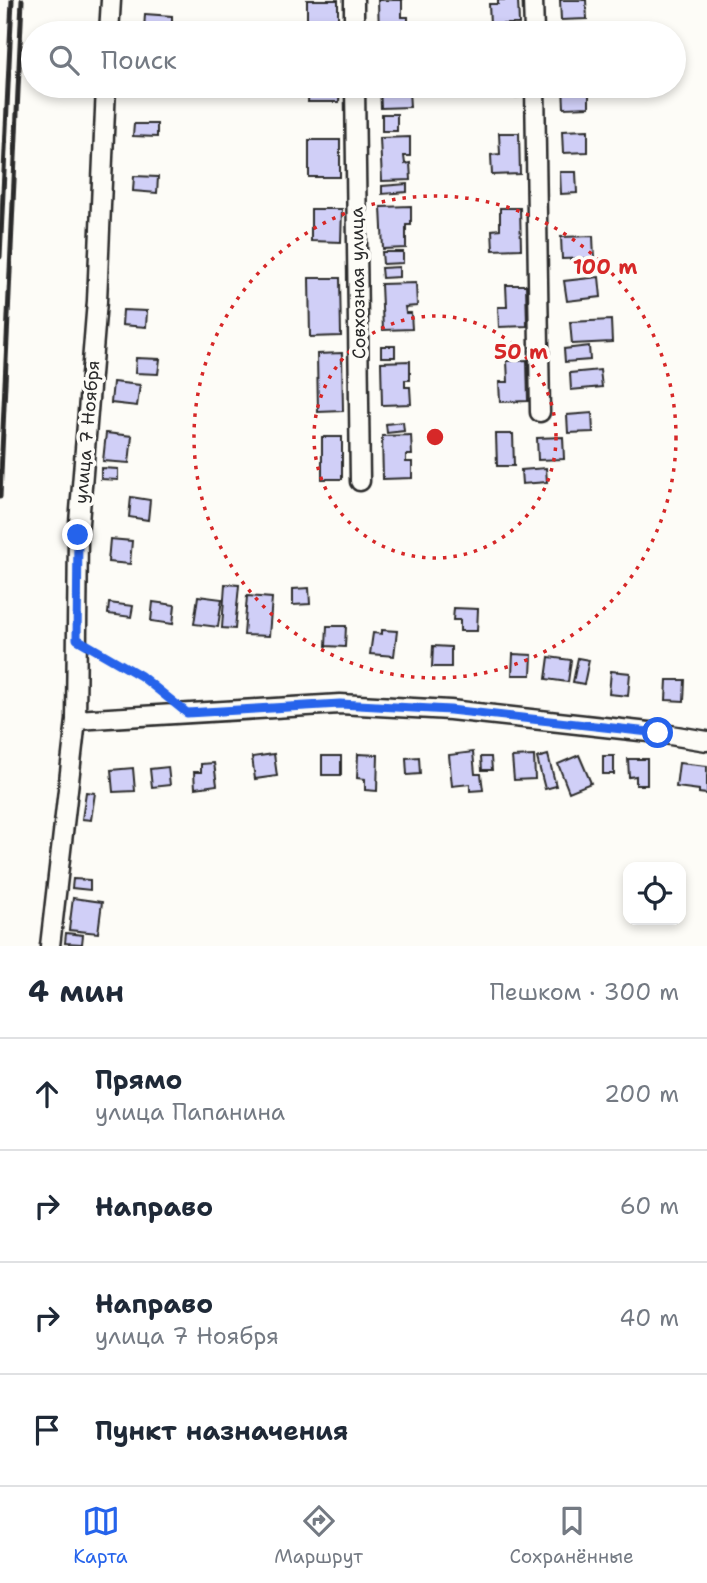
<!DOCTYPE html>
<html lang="ru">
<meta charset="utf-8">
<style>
body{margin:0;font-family:"Shantell Sans",sans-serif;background:#f6f6f7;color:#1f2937}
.controls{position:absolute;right:21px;bottom:21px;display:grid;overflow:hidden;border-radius:14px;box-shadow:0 4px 10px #0003}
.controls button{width:63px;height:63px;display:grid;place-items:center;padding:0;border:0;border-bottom:2px solid #e0e1e3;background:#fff;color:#1f2937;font:35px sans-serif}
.stop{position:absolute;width:21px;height:21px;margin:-16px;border:5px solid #2563eb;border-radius:50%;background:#fff}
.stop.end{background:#2563eb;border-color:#fff;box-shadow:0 2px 7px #0008}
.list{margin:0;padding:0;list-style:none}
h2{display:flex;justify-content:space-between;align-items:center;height:91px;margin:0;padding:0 28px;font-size:30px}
h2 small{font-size:23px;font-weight:400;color:#747a83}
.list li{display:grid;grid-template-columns:46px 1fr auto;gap:21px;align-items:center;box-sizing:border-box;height:112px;padding:0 28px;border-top:2px solid #e0e1e3}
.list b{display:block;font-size:26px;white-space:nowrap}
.list p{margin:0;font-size:23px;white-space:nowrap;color:#747a83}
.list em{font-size:23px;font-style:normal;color:#747a83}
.icon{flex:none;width:38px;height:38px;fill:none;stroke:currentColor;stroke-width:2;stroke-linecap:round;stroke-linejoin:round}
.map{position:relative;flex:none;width:707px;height:946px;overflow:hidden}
.search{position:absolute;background:#fff;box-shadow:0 4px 10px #0003;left:21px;right:21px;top:21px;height:77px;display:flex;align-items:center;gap:18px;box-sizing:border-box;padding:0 24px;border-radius:38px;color:#747a83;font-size:26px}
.sheet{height:539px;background:#fff}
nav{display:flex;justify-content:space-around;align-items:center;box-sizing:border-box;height:98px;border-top:2px solid #e0e1e3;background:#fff;font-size:19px;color:#747a83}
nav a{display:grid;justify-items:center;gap:4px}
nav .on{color:#2563eb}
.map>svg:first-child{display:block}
.building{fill:#d0cff7;stroke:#2b2b2b;stroke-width:2}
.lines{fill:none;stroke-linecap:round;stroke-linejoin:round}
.street-casing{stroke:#2b2b2b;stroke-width:23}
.path{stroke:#2b2b2b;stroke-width:2.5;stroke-dasharray:2 5;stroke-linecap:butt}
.street{stroke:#fdfcf7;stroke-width:18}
.rail{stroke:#2b2b2b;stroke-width:5}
.route{stroke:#2563eb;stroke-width:9}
.ring{fill:none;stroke:#d62828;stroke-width:3.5;stroke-dasharray:3.5 7}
.labels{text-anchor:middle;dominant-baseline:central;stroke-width:7;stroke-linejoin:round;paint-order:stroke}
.street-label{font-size:18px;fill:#2b2b2b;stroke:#fdfcf7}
.centre{fill:#d62828;stroke:#fdfcf7;stroke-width:3.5}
.ring-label{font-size:21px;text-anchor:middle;font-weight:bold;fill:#d62828;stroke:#fdfcf7;stroke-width:7;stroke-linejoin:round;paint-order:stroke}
</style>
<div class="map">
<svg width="707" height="946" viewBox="0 0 707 946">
<rect width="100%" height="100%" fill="#fdfcf7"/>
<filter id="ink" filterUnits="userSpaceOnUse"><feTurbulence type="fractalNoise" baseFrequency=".0143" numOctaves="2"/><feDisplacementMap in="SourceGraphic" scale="14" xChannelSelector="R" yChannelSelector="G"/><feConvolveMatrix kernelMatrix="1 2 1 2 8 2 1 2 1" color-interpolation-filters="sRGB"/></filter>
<g filter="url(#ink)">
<!-- building -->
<path class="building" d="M307,0H338V31L307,30Z
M378,0H402V17H408V33H379Z
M498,0H518L519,24H490L489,4H498Z
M560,0H586L587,19L561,20Z
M145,14L172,16V31L144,30Z
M309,86H340L339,102H308Z
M380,86H404V90H409L410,107L381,108Z
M492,86H520V97L492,98Z
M563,86H589V107L564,108Z
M382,114H397V131H382Z
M134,124H157V137L133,136Z
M588,130V152L563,153L562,131Z
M499,133H519L520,174L492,175L491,155L500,154Z
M410,137V156H404L405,164L410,163L411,180L382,181L380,138Z
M309,140H340V177H309Z
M560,172H576L577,193L561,194Z
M134,176L158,177L157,193L133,191Z
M407,184V192L382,194V186Z
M411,206V225H406V248L383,249L381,207Z
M500,208H520L521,249L493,250L492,230L500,229Z
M311,209H342L341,242L311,241Z
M593,236L594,258L562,259L561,237Z
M382,252H403V263L383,264Z
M399,267V277L382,278L381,268Z
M599,277L601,297L567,301L564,281Z
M309,278H340L341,336L310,337Z
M416,283L417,306L405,307L406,313H411L412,329L383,330L381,284Z
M506,285H526L527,326L499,327L498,307H507Z
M123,310L147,311L146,327L122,325Z
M611,320L612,342L572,344L570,322Z
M381,346H395V357H381Z
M589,346L590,360L565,362L564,349Z
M342,353L343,411L318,412L317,354Z
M136,358L160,359L158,374L135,373Z
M527,360L528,401L500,402L499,382H508L507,361Z
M410,361V380H405V387H410L411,404L382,405L381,362Z
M600,370L602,387L571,390L570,373Z
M113,382L140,385L137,406L111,403Z
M592,413L593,432L568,433L567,415Z
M403,422L404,431L387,433L386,424Z
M106,433L132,436L129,463L103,461Z
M496,434H513L514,466H497Z
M411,435L412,455H406V462H412V478L383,479L382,436Z
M322,437H342V479H322Z
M563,437L564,459L538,460L537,438Z
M101,468L118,469V480L101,479Z
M546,468L547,482L522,484L521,470Z
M131,497L150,500L148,520L129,517Z
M110,539L132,541L130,564L108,562Z
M225,584L239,585L235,629L222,628Z
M309,588L310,604L293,605V589Z
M198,596L222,599L218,627L194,624Z
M247,596L272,598L269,636L244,635Z
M153,602L175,605L173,624L151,621Z
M109,603L133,606L131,617L108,614Z
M454,608L478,609L477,631H460V620H453Z
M327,626H346L345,647L326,646Z
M382,630L397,631L394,656L370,654L373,633L382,634Z
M433,646L451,647V667H432Z
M513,654L532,655L531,675H512Z
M549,657L571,660L568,682L546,679Z
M578,658L589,660L584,684L573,682Z
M611,671L630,673L628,696L609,694Z
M667,680H685L684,701L666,700Z
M473,752L475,774H481L483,790L470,791V784L452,786L449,755Z
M274,754L277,776L255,779L252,757Z
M358,754L378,755L377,791L365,790V779L357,778Z
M548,755L556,786L545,789L537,758Z
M579,755L591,783L569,792L558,764Z
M322,756H341V775H322Z
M534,756L535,779L514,780L512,757Z
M603,756H614V774H603Z
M419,757L420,774L407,775L406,758Z
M481,757H491L492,770H482Z
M628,759H647V785H636V776L629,777Z
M214,763L217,785L195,788L194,772H201V764Z
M679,763L707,766V794L699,793V790L676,787Z
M168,767L170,785L152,787L150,769Z
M133,768L135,791L113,792L111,770Z
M86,792L95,793L91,820L82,819Z
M73,879L90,880V890L72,888Z
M73,898L102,902L98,933L69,930Z
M66,933L83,935L82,944L65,943Z"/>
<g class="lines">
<defs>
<path id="street" d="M354,0V33
M533,0L534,33
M109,33L111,0
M355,86L360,481
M535,86L540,412
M76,720L340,704L450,710L658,733L707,741
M50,946L76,720L78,535L97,301L106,86"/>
</defs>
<!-- street casing -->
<use href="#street" class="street-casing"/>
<!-- path -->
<path class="path" d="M92,648L141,676L168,698"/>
<!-- street -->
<use href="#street" class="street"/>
<!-- rail -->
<path class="rail" d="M0,257L12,0
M0,497L22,0"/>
</g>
</g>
<g class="lines" filter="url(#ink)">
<!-- route -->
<path class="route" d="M78,535L77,639L141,676L187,713L340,704L450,710L658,733"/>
</g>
<!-- distance rings -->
<g class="ring">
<circle cx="435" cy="437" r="121"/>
<circle cx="435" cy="437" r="241"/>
</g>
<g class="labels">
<!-- street labels -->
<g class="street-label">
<text transform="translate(358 283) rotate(-91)">Совхозная улица</text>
<text transform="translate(87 432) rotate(-85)">улица 7 Ноября</text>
</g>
</g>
<circle cx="435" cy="437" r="10" class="centre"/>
<g class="ring-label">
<text x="605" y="274">100 m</text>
<text x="521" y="359">50 m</text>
</g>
</svg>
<div class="controls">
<button><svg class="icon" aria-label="locate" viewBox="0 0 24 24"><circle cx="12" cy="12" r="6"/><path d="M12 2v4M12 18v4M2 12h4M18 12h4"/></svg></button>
</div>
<div class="stop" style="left:658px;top:733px"></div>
<div class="stop end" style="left:78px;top:535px"></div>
<div class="search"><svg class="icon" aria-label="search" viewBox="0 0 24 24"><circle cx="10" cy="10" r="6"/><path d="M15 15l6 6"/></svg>Поиск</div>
</div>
<section class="sheet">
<h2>4 мин<small>Пешком · 300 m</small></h2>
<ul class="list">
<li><svg class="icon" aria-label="ahead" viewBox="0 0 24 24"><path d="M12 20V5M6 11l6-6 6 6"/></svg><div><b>Прямо</b><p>улица Папанина</p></div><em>200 m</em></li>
<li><svg class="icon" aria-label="right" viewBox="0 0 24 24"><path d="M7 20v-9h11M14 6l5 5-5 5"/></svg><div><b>Направо</b></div><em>60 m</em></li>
<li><svg class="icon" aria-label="right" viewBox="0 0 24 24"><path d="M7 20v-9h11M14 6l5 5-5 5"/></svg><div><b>Направо</b><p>улица 7 Ноября</p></div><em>40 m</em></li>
<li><svg class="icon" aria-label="arrive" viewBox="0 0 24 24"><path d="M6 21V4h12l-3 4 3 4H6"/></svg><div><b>Пункт назначения</b></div></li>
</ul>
</section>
<nav>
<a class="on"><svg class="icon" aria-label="map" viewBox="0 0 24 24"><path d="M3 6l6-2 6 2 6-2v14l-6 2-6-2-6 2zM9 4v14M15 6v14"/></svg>Карта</a>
<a><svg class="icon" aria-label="directions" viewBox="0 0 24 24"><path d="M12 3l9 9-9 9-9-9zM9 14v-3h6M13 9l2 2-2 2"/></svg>Маршрут</a>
<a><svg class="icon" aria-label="saved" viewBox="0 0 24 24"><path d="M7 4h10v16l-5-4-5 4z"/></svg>Сохранённые</a>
</nav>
